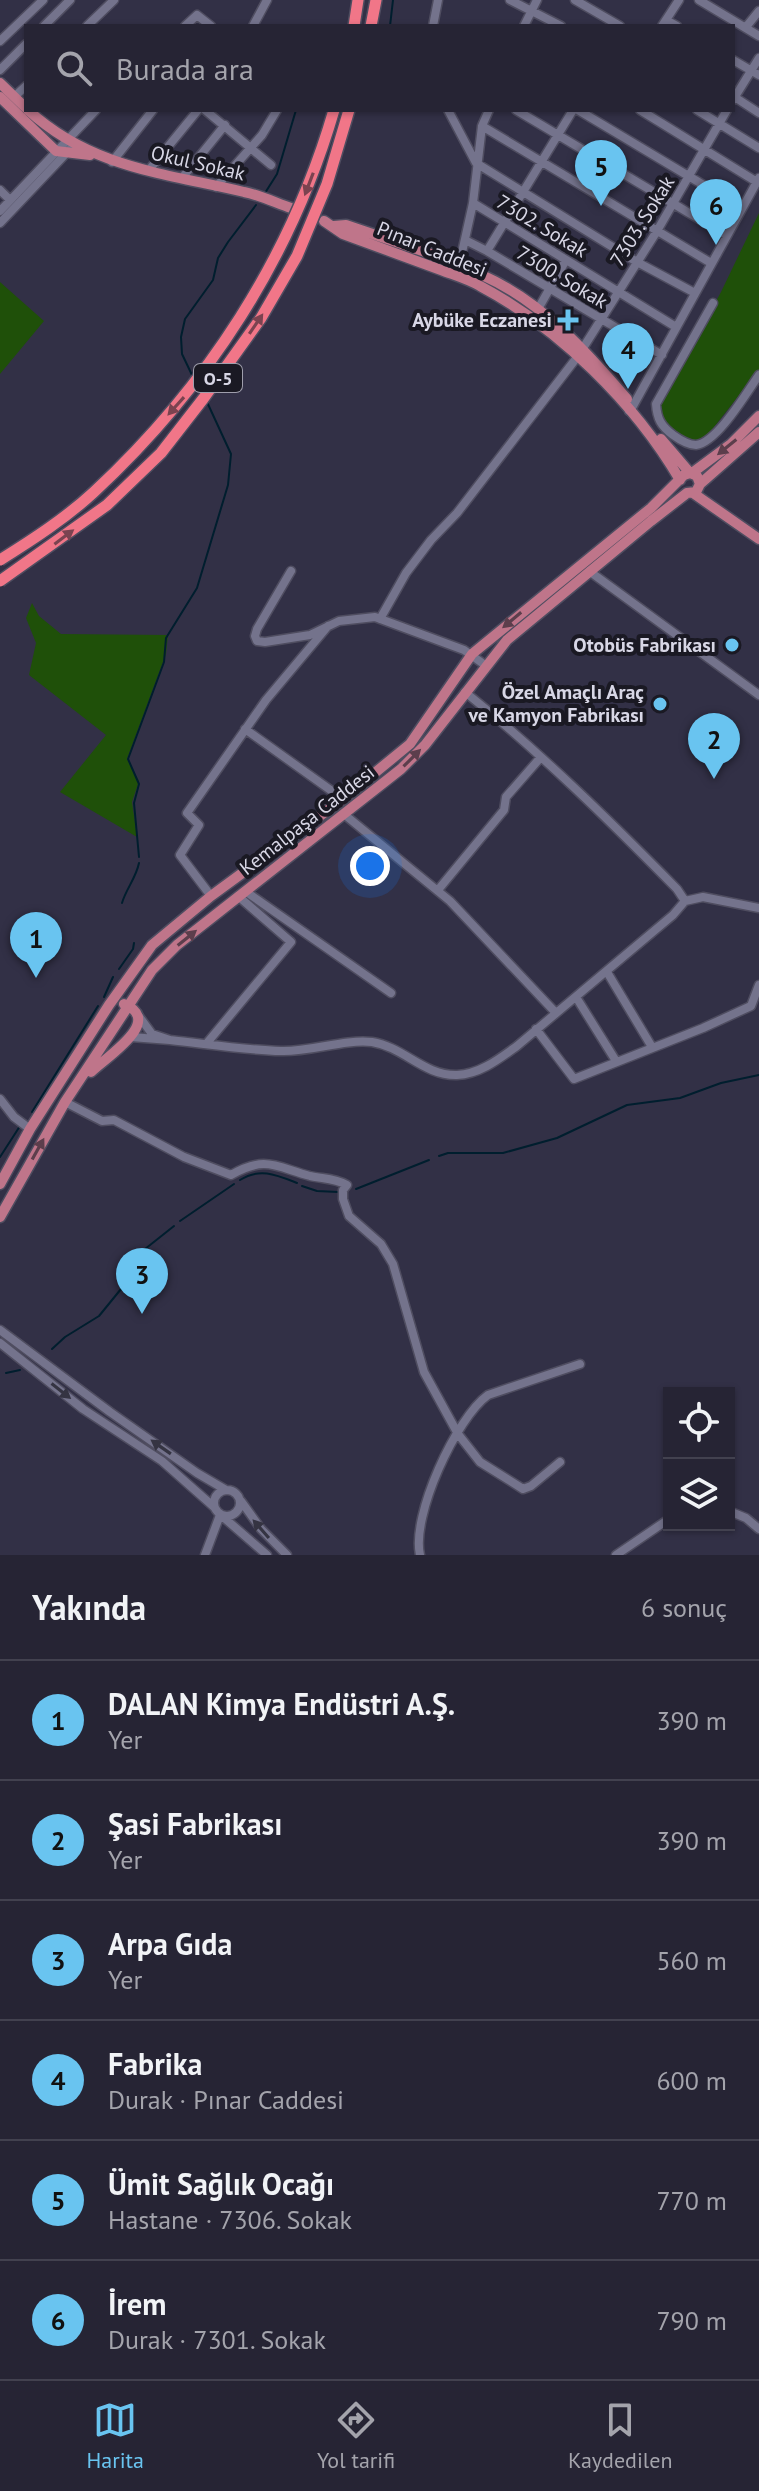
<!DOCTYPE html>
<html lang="tr">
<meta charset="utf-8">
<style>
body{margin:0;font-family:"PT Sans",sans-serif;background:#2e2c3c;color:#f1f3f6}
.controls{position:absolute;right:24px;bottom:24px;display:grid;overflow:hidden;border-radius:0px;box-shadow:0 2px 6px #0004}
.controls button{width:72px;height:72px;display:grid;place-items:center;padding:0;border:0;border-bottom:2px solid #42414f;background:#262434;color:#f1f3f6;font:40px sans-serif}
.you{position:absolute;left:370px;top:866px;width:28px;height:28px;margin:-20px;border:6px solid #fff;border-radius:50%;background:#1a73e8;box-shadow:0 0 0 12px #1a73e833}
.badge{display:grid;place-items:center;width:52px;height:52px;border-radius:50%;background:#69c4f0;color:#111;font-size:26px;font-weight:700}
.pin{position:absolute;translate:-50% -66px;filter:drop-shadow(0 2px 4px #0008)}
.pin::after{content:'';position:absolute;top:42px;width:28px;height:24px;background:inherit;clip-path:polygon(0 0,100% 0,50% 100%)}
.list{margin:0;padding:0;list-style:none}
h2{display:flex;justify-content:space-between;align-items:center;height:104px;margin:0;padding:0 32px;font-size:34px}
h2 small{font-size:26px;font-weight:400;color:#a4a4ac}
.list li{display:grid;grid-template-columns:52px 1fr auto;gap:24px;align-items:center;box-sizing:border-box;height:120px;padding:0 32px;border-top:2px solid #42414f}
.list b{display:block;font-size:30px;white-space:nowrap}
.list p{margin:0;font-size:26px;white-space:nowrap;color:#a4a4ac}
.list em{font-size:26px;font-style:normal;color:#a4a4ac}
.icon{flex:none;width:44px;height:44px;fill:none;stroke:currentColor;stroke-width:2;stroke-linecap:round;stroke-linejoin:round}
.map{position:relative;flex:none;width:759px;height:1555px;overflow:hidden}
.search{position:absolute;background:#262434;box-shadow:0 2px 6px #0004;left:24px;right:24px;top:24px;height:88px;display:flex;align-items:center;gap:20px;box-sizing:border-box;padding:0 28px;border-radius:0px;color:#a4a4ac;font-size:30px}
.sheet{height:824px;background:#262434}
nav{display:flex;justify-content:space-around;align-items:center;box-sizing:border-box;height:112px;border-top:2px solid #42414f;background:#262434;font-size:22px;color:#a4a4ac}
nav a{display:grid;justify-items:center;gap:4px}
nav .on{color:#69c4f0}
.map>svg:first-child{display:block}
.green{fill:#1f5009}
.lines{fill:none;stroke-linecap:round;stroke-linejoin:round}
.stream{stroke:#001e2e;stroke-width:2}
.minor-casing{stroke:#4f4d60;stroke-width:11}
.major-casing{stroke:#4f4d60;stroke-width:13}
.highway-casing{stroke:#4f4d60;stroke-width:14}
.minor{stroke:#74738c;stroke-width:8}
.major{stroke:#bf758a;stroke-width:10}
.highway{stroke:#f17688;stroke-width:11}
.highway-bridge-casing{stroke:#4f4d60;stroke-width:14;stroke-linecap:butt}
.highway-bridge{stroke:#f17688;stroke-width:11}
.oneway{fill:#7b4350}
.oneway2{fill:#5c3e4c}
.oneway3{fill:#353442}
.poi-dot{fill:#69c4f0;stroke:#1a1923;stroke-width:3}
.labels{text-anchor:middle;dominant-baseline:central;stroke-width:8;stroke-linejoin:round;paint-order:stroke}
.shield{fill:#1a1923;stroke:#9f9eac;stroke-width:2}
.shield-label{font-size:18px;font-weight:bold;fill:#d8d7e6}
.street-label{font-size:20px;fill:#d8d7e6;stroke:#1a1923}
.poi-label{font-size:20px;font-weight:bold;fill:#d8d7e6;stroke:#1a1923;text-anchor:end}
</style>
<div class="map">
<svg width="759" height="1555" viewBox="0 0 759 1555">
<rect width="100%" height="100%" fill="#323046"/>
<!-- green -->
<path class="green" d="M759,213V370L707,436L694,441L674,435L661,415L660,404L721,292Z
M0,282L44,321L0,374Z
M32,603L39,616L61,634L168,635L166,654L127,759L139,781L132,802L137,837L60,792L106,735L29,675L36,643L26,618Z"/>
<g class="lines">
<!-- stream -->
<path class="stream" d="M390,26L393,0
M265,193L277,174L296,110
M192,375L182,354L181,337L185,319L213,280L218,258L228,242L256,205
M139,857L134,803L139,784L128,759L164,662L166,638L197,588L228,485L231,454L207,402
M122,903C126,889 136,878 139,863
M119,969L133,949L134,943
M104,997L113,977
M32,1112L98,1006
M439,1156L448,1153H503L557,1138L627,1105L680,1098L721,1083L759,1075
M0,1157L20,1126
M240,1180C260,1167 277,1175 297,1183
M302,1186L317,1191L338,1192
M356,1189L429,1160
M180,1221L234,1184
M52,1349L65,1337L99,1316L121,1289L140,1253L174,1226
M6,1373L20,1370"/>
<defs>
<path id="minor" d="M510,0L561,26
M575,0L620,26
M699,0L759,36
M666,20L677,26
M44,26L70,0
M87,26L114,0
M185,26L197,15L211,26
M253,26L267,0
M433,26L438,0
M524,26L537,0
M662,26L679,0
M746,27L759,11
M0,41L43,0
M733,60L759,75
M0,70L26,44
M733,96L759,113
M14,97L26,86
M733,100L759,58
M205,110L271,165
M448,110L476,163L637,262L695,293
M516,110L726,235
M578,110L742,208
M640,110L757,182
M697,110L759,148
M482,126L711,263
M112,162L153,110
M149,170L198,110
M182,178L225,125
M216,187L262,135L277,110
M0,190L10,200
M473,203L676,327
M0,211L96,110
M0,223L75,144
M465,240L487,251L573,110
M487,251L662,355
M459,266L473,203L482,126L489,110
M713,303L656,404C657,419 661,426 673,435C680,440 688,445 696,445C717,443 747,392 759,375
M538,309L566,260
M629,411L633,406L759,178
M291,571L257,629L255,636L257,641L265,642L310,635L339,621L375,617L464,650L485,665
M589,571L759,695
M380,619L406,573L431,540L457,513L578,356L657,231L727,110
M465,692C540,752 609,820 677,889L685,901
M245,729L343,799
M345,815L450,901L556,1013
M438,890L504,810L506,797L541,757
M245,891L391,993
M211,896L180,855L199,825L187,813L266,700L328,626
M607,972L652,1047
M576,997L616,1061
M536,1029L574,1079L703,1028L751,1006L759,985
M131,1037L170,1040L152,1034L138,1015
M170,1040C207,1044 244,1050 281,1051C311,1052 343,1039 372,1042C404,1047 424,1076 457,1075C480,1074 499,1059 517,1046L673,915L685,901L703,897L759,908
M207,1043L291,942L238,896
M0,1099L14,1117L30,1129
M65,1102L102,1121L114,1120L184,1157L231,1175C266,1155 276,1167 310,1176C323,1179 334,1178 347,1185L343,1190V1199L349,1216L381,1244L393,1264L424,1372L458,1434L480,1462L523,1489L531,1486L560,1462
M0,1330L110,1412L197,1473L226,1490
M0,1343L83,1409L162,1461L214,1507
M214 1503a13 13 0 1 1 26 0a13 13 0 1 1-26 0Z
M241,1501L261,1529L287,1555
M729,1511L746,1518L759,1529
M222,1516L267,1555
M205,1555L220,1515
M420,1555C411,1516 456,1418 488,1395L580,1364
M616,1555L669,1519"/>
<path id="major" d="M0,83L26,108
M0,97L56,151L90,155
M28,110C91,168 164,173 244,192C260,195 276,203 291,208
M324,221L343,234C376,246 408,258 441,270C454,275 468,279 480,286C559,328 635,403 680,480
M334,226L346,225C392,241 440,255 484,276C542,302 587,352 627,399
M661,439L690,473
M692,473L731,444L759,416
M700,484L759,432
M693,493L759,539
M91,1072C106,1057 165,1021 124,1004
M0,1184L30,1129L109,1005L152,945L211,896L343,799L410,744L472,654L651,508L684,475L690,473L697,476L700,484L696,492L687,493L651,521L507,640L425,745L401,769L177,945L152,970L65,1102L0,1217"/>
<path id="highway" d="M354,26L358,0
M371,26L376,0"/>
</defs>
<!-- minor casing -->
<use href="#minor" class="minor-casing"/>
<!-- major casing -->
<use href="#major" class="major-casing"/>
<!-- highway casing -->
<use href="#highway" class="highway-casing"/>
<!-- minor -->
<use href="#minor" class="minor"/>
<!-- major -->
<use href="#major" class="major"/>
<!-- highway -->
<use href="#highway" class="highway"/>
<defs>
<path id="highway-bridge" d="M0,560C32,540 66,518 94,492C207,387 291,258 334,110
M0,581L107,505L161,453L203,399L261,318L297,256L327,184L349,110"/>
</defs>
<!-- highway-bridge casing -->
<use href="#highway-bridge" class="highway-bridge-casing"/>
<!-- highway-bridge -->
<use href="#highway-bridge" class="highway-bridge"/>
</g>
<!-- one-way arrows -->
<defs><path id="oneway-solid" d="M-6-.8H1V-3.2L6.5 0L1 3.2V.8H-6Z" transform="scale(2)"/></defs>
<g class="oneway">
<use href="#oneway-solid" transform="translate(309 184) rotate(111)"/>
<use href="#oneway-solid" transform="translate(256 324) rotate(-56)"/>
<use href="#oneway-solid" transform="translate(176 406) rotate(132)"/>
<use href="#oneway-solid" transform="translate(64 537) rotate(-37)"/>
</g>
<g class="oneway2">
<use href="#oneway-solid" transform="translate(727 447) rotate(141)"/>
<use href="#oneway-solid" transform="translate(512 620) rotate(140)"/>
<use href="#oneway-solid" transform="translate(412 758) rotate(-45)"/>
<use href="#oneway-solid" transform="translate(187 938) rotate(-39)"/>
<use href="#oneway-solid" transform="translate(38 1149) rotate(-61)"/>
</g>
<g class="oneway3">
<use href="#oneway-solid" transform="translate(61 1391) rotate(38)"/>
<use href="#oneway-solid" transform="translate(161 1447) rotate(-145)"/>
<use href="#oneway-solid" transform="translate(261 1529) rotate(-131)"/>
</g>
<!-- markers -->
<g class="poi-dot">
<path d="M564 308h8v8h8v8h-8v8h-8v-8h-8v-8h8z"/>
<circle cx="732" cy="645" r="8"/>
<circle cx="660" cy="704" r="8"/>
</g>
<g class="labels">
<!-- shield labels -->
<rect class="shield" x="194" y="364" width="48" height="28" rx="6"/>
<g class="shield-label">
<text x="218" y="378">O-5</text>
</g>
<!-- street labels -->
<g class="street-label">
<text transform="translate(198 163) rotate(13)">Okul Sokak</text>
<text transform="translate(642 221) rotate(-58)">7303. Sokak</text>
<text transform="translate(542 226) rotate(31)">7302. Sokak</text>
<text transform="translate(432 249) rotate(22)">Pınar Caddesi</text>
<text transform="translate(562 277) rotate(31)">7300. Sokak</text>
<text transform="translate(307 820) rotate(-38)">Kemalpaşa Caddesi</text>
</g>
<!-- poi labels -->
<g class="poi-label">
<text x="552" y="320">Aybüke Eczanesi</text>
<text x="716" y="645">Otobüs Fabrikası</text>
<text x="644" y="692">Özel Amaçlı Araç<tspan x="644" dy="23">ve Kamyon Fabrikası</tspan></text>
</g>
</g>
</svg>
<div class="controls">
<button><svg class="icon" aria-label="locate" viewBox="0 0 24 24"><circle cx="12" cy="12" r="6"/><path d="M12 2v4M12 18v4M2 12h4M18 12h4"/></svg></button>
<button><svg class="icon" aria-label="layers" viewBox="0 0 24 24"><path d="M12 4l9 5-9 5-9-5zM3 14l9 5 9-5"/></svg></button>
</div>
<div class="you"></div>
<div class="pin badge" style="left:36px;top:978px">1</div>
<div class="pin badge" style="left:714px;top:779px">2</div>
<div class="pin badge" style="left:142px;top:1314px">3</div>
<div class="pin badge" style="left:628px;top:389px">4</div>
<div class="pin badge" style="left:601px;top:206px">5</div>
<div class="pin badge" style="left:716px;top:245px">6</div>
<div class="search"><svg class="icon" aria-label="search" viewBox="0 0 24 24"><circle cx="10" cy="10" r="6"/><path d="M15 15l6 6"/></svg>Burada ara</div>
</div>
<section class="sheet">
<h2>Yakında<small>6 sonuç</small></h2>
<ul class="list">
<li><span class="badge">1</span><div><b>DALAN Kimya Endüstri A.Ş.</b><p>Yer</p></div><em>390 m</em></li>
<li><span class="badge">2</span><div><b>Şasi Fabrikası</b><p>Yer</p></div><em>390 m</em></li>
<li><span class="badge">3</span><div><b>Arpa Gıda</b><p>Yer</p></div><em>560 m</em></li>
<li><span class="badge">4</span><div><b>Fabrika</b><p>Durak · Pınar Caddesi</p></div><em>600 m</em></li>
<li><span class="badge">5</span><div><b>Ümit Sağlık Ocağı</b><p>Hastane · 7306. Sokak</p></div><em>770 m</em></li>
<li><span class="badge">6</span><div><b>İrem</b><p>Durak · 7301. Sokak</p></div><em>790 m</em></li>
</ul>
</section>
<nav>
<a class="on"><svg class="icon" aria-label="map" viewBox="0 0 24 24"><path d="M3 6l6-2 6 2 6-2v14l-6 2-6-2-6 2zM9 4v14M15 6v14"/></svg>Harita</a>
<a><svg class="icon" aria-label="directions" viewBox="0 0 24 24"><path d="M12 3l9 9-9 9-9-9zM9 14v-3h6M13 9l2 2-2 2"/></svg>Yol tarifi</a>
<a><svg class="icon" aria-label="saved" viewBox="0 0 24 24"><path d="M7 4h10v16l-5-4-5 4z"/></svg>Kaydedilen</a>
</nav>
